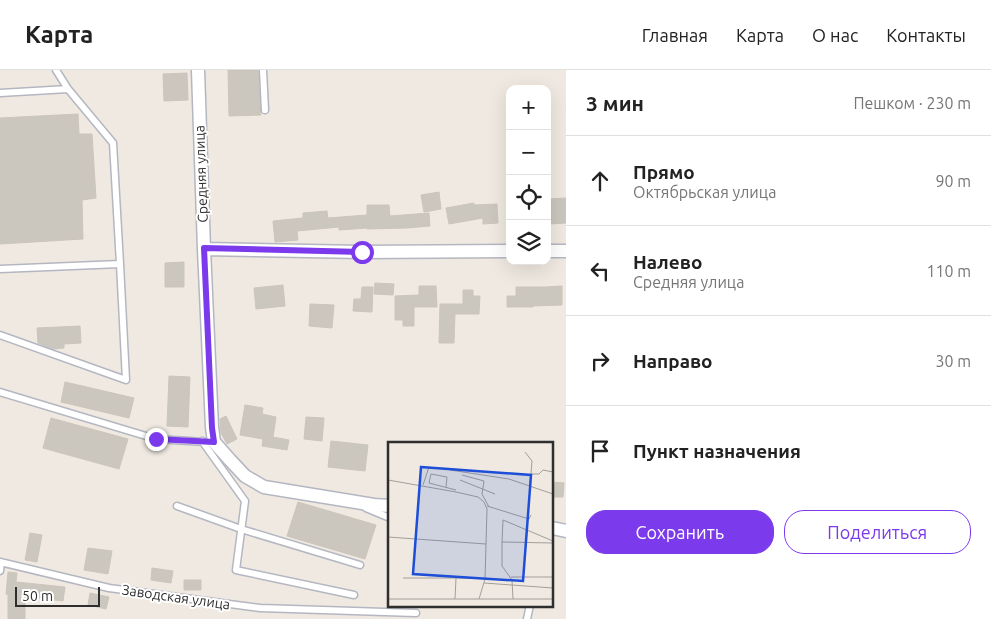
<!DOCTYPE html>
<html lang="ru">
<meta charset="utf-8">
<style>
body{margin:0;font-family:Ubuntu,sans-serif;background:#f6f6f6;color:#222}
.controls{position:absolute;right:15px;top:15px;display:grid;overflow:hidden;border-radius:10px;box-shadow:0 5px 20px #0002}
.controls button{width:45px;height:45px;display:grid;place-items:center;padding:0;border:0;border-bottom:1px solid #e0e0e0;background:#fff;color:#222;font:25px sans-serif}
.scale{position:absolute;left:15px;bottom:12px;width:85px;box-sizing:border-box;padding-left:5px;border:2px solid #2e2e2e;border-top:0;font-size:14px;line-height:18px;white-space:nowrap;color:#2e2e2e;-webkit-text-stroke:4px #fff;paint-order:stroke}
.stop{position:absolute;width:15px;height:15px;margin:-11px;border:4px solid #7c3aed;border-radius:50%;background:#fff}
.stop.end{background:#7c3aed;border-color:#fff;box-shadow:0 1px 5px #0008}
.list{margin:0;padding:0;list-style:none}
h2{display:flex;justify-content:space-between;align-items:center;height:65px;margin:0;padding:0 20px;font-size:21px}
h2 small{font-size:16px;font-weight:400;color:#767676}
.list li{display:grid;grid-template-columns:32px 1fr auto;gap:15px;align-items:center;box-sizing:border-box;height:90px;padding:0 20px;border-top:1px solid #e0e0e0}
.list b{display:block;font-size:19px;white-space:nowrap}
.list p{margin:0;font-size:16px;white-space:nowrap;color:#767676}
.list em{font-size:16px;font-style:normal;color:#767676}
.actions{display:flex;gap:10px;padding:15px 20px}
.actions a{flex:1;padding:11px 0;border:1px solid #7c3aed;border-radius:20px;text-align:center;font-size:18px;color:#7c3aed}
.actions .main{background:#7c3aed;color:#fff}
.icon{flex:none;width:28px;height:28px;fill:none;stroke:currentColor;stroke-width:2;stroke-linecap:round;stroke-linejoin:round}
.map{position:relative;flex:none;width:566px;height:549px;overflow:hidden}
header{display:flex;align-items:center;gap:30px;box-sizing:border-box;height:70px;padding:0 25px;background:#fff;border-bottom:1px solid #e0e0e0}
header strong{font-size:24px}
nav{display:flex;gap:28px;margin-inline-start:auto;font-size:18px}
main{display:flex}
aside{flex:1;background:#fff}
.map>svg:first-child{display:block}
.building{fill:#cbc7bf;stroke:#cbc5ba}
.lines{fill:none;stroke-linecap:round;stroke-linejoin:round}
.lane-casing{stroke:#b4b7c1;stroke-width:9}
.street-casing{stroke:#b4b7c1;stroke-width:15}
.lane{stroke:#fff;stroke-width:6}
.street{stroke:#fff;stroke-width:12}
.route{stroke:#7c3aed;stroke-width:6}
.labels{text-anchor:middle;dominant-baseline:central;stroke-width:4;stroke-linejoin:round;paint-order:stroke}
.street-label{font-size:14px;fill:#2e2e2e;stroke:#fff}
.inset-road{fill:none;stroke:#a29e99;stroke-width:1}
.view{fill:#1d4ed8;fill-opacity:0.15;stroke:#1d4ed8;stroke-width:2.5}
.inset-edge{fill:none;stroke:#2e2e2e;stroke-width:2.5}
</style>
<header>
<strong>Карта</strong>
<nav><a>Главная</a><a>Карта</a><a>О нас</a><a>Контакты</a></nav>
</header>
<main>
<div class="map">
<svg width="566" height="549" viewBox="0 0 566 549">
<rect width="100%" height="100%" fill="#efe9e1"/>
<!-- building -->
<path class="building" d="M228,0H258L261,45L229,46Z
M187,3L188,30L164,31L163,4Z
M78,44L79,64H92L96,128L82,130L83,169L0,174V48Z
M439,122L441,139L424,142L421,125Z
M566,128V153L550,154L549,129Z
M474,133V135L497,134L498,153L483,154V148L449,154L446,138Z
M367,135H389L390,146L429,143L430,156L407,158L367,159V158L339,160V157L297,161L298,170L275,172L273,151L303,148V143L327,141L328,148L367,145Z
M184,192V217H165V193Z
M375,213L394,214L393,225L374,224Z
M283,215L285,236L256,239L254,218Z
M419,216H436L437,237H414V256H403V250H395V226L419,225Z
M562,216V235L533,236V237H507V226H516V217H545Z
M362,217H373L372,242L353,241L354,229H361Z
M463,220H473V226H480L479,244H455L454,273H439L440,234H463Z
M310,234L334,235L332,258L309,256Z
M80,256L81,273L64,274V278L53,279L38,273L37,258Z
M169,306L190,307L188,357L167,356Z
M65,312L134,328L129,348L61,332Z
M245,335L263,338L262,344L276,347L273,367L289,370L287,380L262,376L263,369L240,365Z
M226,346L237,369L227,374L221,363L220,349Z
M306,347L324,348L322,371L304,369Z
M51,348L128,369L119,399L43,378Z
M331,371L368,375L365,401L328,397Z
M552,412L564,413L563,427H552Z
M298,432L376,455L365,489L287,466Z
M30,463L42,465L37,492L25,490Z
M88,478L112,481L108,504L84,500Z
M152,498L173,501L171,513L151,510Z
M8,502L17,503L16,512L65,517L63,531L25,526V549H8V525L6,524Z
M184,510H201V520H184Z
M90,523L109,527L106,539L88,535Z"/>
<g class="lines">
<defs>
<path id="lane" d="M263,0L265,40
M0,23L68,19
M0,199L120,194L113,73L68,19L56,0
M0,265L126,310L120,194
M0,322L156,369L206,372
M202,371L245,431L236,500L354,525
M177,436L241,459L360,495
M366,438L390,448
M0,492L109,518L260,538L416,543
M0,501L1,492
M527,549L530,535"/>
<path id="street" d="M198,0L204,179L212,357L214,372L230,390L245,406L264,417L374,435L390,436
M204,179L362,182L510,181
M547,181H566
M552,458L566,461"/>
</defs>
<!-- lane casing -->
<use href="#lane" class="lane-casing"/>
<!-- street casing -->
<use href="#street" class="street-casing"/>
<!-- lane -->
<use href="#lane" class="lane"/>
<!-- street -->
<use href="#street" class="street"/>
</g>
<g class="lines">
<!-- route -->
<path class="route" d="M156,369L214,372L212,358L204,178L362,182"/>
</g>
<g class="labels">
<!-- street labels -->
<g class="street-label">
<text transform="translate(201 104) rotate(-92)">Средняя улица</text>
<text transform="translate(176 527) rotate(8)">Заводская улица</text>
</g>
</g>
<!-- overview -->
<g transform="translate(388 372)">
<rect width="165" height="165" fill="#efe9e1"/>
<path class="inset-road" d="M137,10L144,19L142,44M62,28L121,37L165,52M144,32H151L155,28L165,30M74,33L96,39L94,52L101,65M0,38L68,50L90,55L96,60L99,67L97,137L91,157M72,38L107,52M35,43L41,25M58,45L59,35L43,32L41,41L68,48M99,64L141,77L143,73M0,95L98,102M114,100L115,78L165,99M123,135H165M15,136H68L67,157M68,136H84M96,141L165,146M0,157H165M125,157L124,138L114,124V100L165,101"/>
<path class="view" d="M33,25L143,33L135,139L25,132Z"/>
<rect width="165" height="165" class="inset-edge"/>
</g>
</svg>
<div class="controls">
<button>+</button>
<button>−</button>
<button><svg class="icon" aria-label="locate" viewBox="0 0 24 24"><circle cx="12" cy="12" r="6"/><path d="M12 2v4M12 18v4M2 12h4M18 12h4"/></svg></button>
<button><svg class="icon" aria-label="layers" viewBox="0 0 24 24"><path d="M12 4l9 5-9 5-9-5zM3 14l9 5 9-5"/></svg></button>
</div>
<div class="scale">50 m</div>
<div class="stop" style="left:362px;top:182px"></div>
<div class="stop end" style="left:156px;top:369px"></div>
</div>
<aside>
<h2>3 мин<small>Пешком · 230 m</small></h2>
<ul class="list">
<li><svg class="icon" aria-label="ahead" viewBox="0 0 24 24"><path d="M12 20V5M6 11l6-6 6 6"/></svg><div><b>Прямо</b><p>Октябрьская улица</p></div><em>90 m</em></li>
<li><svg class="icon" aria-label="left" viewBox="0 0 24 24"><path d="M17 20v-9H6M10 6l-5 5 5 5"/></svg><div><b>Налево</b><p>Средняя улица</p></div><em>110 m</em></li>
<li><svg class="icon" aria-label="right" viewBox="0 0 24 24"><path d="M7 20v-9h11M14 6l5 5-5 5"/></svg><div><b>Направо</b></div><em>30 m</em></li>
<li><svg class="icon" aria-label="arrive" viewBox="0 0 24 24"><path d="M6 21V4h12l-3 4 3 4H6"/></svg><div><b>Пункт назначения</b></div></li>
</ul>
<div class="actions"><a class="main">Сохранить</a><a>Поделиться</a></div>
</aside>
</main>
